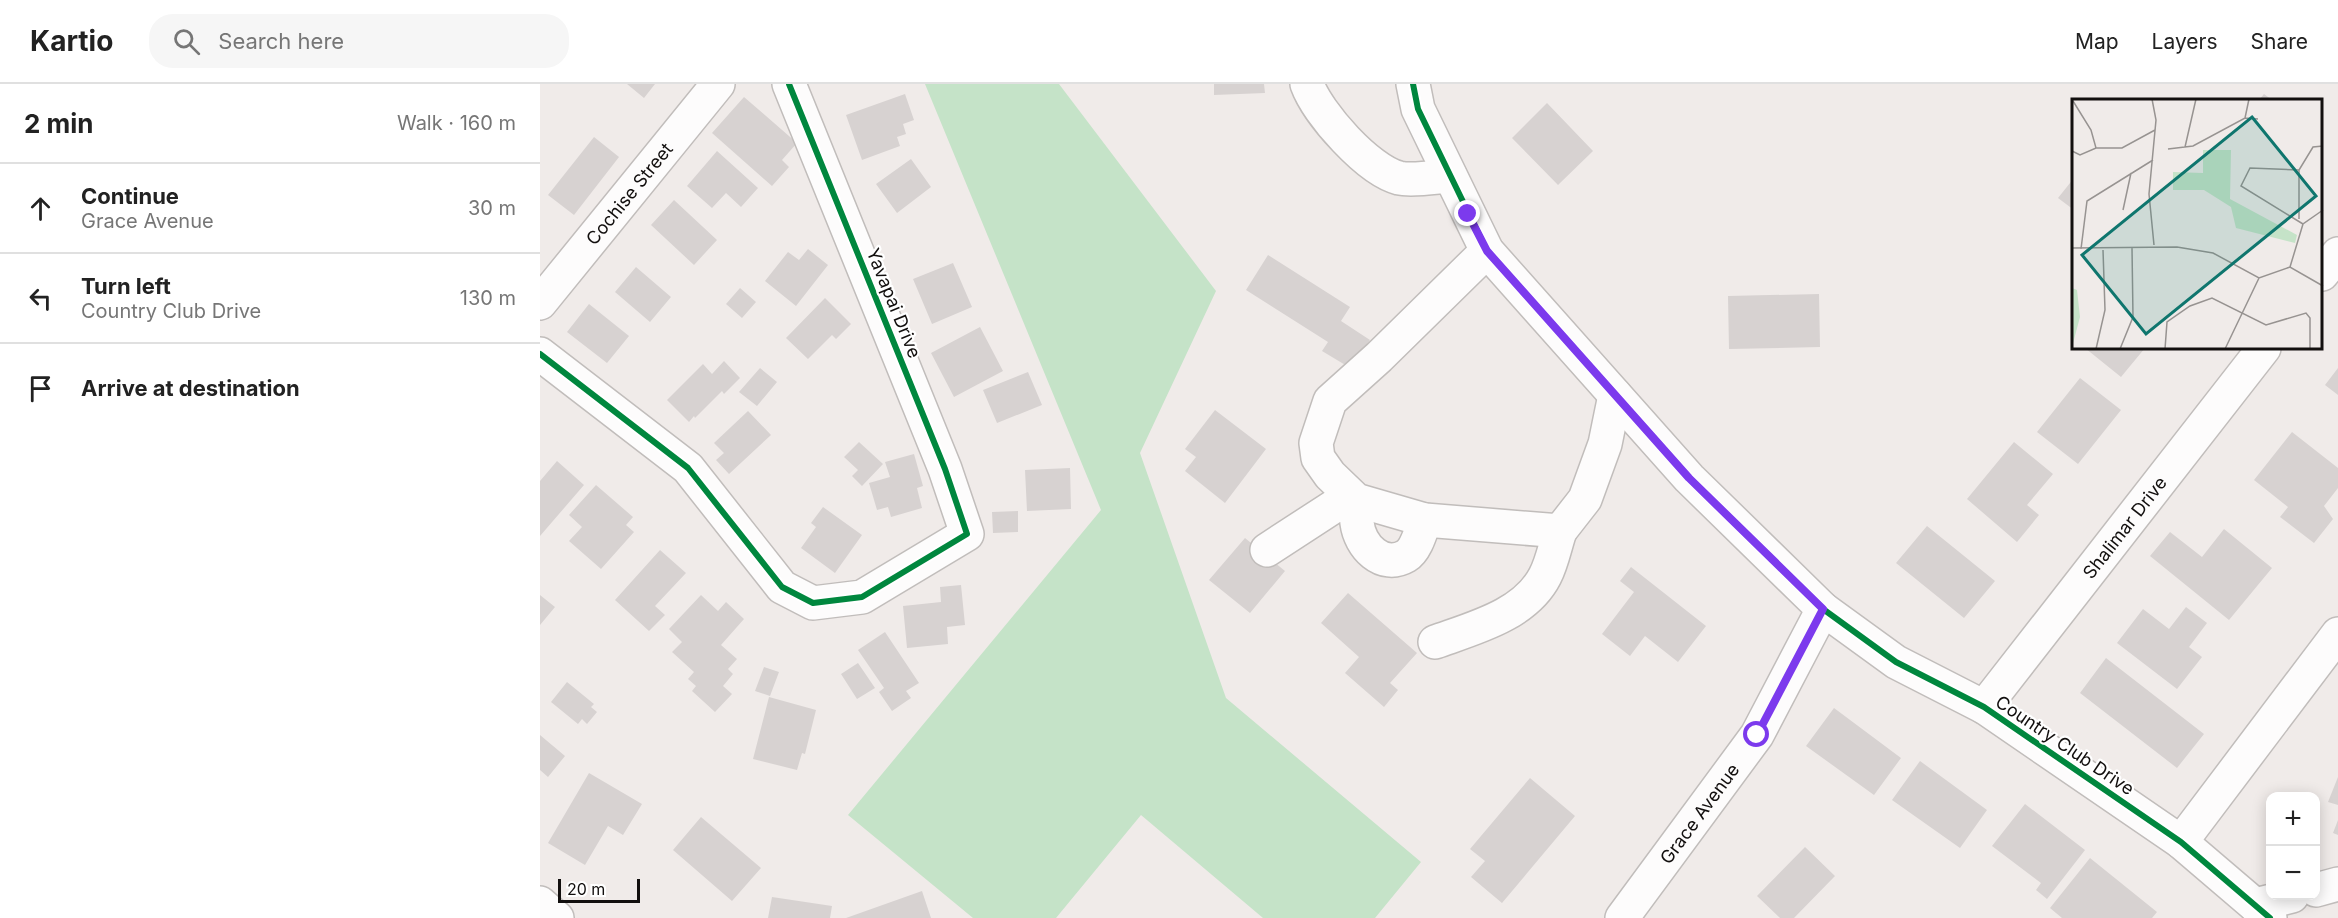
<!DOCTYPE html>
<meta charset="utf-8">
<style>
body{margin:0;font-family:Inter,sans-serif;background:#f6f6f6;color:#222}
.controls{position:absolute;right:18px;bottom:18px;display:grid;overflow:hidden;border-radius:12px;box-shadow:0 3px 15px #0003}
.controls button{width:54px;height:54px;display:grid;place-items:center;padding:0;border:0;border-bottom:2px solid #e0e0e0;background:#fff;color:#222;font:30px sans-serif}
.scale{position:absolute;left:18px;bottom:15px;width:82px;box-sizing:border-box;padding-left:6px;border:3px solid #120f0e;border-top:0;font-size:16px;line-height:21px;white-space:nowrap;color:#120f0e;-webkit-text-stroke:4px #fff;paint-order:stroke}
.stop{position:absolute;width:18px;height:18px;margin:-14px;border:4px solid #7c3aed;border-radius:50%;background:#fff}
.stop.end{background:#7c3aed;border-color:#fff;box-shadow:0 2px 6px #0008}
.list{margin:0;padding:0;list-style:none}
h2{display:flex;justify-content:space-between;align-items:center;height:78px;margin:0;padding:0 24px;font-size:26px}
h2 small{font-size:20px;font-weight:400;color:#767676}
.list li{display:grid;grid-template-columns:39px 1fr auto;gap:18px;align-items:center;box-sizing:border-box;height:90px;padding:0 24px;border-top:2px solid #e0e0e0}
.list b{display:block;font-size:22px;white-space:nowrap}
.list p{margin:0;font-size:20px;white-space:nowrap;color:#767676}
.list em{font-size:20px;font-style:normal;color:#767676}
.icon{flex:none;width:33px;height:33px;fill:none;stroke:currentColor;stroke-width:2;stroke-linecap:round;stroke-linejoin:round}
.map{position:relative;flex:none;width:1798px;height:834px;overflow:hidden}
header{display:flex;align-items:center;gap:36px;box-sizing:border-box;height:84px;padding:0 30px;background:#fff;border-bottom:2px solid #e0e0e0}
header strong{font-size:28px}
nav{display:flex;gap:33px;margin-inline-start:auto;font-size:21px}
.search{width:420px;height:54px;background:#f6f6f6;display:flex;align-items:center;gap:15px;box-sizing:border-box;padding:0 21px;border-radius:24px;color:#767676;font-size:22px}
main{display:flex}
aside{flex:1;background:#fff}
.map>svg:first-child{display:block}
.green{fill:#c5e3c8}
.building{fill:#d7d2d1}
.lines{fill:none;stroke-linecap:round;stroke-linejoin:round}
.minor-casing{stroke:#c1bdbb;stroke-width:36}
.minor{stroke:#fdfcfc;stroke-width:33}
.cycleway-casing{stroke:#fff;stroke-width:10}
.cycleway{stroke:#00873e;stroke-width:6}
.route{stroke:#7c3aed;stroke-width:8}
.labels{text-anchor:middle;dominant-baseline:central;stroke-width:4.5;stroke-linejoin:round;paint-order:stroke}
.street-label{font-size:18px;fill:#120f0e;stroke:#fff}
.inset-road{fill:none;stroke:#979391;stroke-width:1.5}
.view{fill:#0f766e;fill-opacity:0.15;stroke:#0f766e;stroke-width:3}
.inset-edge{fill:none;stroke:#120f0e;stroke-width:3}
</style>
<header>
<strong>Kartio</strong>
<div class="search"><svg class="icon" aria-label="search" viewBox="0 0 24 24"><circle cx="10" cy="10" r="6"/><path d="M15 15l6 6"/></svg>Search here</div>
<nav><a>Map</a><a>Layers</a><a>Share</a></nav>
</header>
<main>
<aside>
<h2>2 min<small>Walk · 160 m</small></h2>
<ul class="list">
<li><svg class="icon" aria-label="ahead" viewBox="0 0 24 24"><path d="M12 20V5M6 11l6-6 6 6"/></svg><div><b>Continue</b><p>Grace Avenue</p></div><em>30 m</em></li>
<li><svg class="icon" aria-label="left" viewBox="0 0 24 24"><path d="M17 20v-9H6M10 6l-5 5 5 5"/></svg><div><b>Turn left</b><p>Country Club Drive</p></div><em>130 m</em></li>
<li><svg class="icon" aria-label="arrive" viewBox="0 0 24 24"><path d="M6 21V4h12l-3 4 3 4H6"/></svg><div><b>Arrive at destination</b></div></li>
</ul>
</aside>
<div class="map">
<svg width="1798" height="834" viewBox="0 0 1798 834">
<rect width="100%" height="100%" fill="#f0ebe9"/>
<!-- green -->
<path class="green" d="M385,0H519L676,207L600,369L686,614L881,778L835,834H723L601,731L516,834H433L308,731L561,426Z"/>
<!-- building -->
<path class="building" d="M87,0H115L104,14Z
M674,0H724L725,9L674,11Z
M365,10L374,36L363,40L366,50L357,53L360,62L322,76L306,31Z
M1724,10L1732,16H1719Z
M204,13L257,59L242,76L249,83L232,102L172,49Z
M1007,19L1053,67L1018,101L972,54Z
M54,53L79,73L34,131L8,111Z
M177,67L218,104L201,123L186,109L172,124L147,102Z
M371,75L391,103L357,129L336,100Z
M1534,94V126L1518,114Z
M134,116L177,156L154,181L111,141Z
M268,165L288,181L256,222L225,197L248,168L259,176Z
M728,171L810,223L801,237L830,256L812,285L782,267L788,258L706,206Z
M413,179L432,223L392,240L373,195Z
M96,183L131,213L110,238L75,208Z
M200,204L216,218L202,234L186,220Z
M1279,210L1280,263L1189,265L1188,212Z
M285,214L311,240L296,255L292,251L268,275L246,254Z
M49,220L89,252L67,279L27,248Z
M440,243L463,287L414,313L391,269Z
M1545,264H1605L1581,293Z
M184,277L200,294L184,310L182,307L155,334L154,332L149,338L127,316L163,280L172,290Z
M220,284L237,298L217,322L199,308Z
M1798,284V311L1785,301Z
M488,288L502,321L457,339L443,306Z
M1540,294L1581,326L1538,380L1497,348Z
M675,326L726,365L685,419L645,387L656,373L645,365Z
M208,327L231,351L189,390L176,376L184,369L174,359Z
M1752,348L1798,384V404L1784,422L1793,435L1774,459L1740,433L1748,423L1714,396Z
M319,358L343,380L322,402L312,392L318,386L304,373Z
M1474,358L1513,390L1487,421L1499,431L1477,458L1427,415Z
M374,370L383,402L377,404L382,424L351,433L348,423L337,426L329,399L350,393L345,378Z
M17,377L44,401L0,452V397Z
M530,384L531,425L487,427L485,386Z
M56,401L93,433L86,441L94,448L61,485L29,457L42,443L29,431Z
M283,423L322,451L295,489L261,464L276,443L271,439Z
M478,427V448L453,449L452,428Z
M1387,442L1455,497L1424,534L1356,479Z
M1684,445L1732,484L1689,536L1610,472L1630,448L1662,473Z
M705,454L745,487L710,529L669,496Z
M120,466L146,489L115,522L125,531L109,547L75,516Z
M1091,483L1166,542L1138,578L1105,552L1090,572L1062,550L1094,508L1080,497Z
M421,501L425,541L407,543L408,560L367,564L363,522L401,518L400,503Z
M808,509L877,569L850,599L858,606L844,623L805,589L819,573L781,539Z
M0,511L15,523L0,541Z
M161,511L178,527L186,518L204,535L181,561L197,575L188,585L193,590L183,602L192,610L175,628L152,607L156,602L148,595L154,588L132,568L142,558L129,545Z
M1646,523L1667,539L1649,563L1662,573L1637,605L1577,559L1603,525L1629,545Z
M345,548L379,599L366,607L371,614L352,627L339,608L344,604L318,566Z
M1566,574L1664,650L1637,684L1540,609Z
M318,579L335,604L317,615L301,590Z
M224,583L239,588L230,612L215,607Z
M27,598L54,620L51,623L57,628L47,640L42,635L38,640L11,618Z
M229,613L276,626L265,670L262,669L257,686L213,675Z
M1294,624L1361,674L1334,711L1266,662Z
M0,651L25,672L8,693L0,686Z
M1380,677L1447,726L1420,764L1352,716Z
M49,689L102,720L83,751L68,742L45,781L8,759Z
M1798,693V721L1788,718Z
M990,694L1035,732L962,819L931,793L945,777L930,765Z
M1485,720L1545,766L1507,815L1496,806L1501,799L1452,762Z
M161,733L221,784L192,817L133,766Z
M1798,736V751L1793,749Z
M1265,763L1295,792L1254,834H1240L1217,812Z
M1550,774L1617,828L1612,834H1522L1510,824Z
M382,807L391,834H306Z
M232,813L292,822L290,834H228Z"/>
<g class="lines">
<defs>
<g id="minor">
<path d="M767,0C778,30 828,86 859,94C872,97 896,93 910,92"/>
<path d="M873,0L878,25L947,167L1149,394L1283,525L1356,578L1444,623L1641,758L1730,834"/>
<path d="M947,167L839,273L790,317L776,359L778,374L790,391L816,416L885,436L1020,447L1045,415L1065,360L1075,311"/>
<path d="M1782,190L1798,170"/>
<path id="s1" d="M0,219L178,0"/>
<path d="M0,270L148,384L242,503L273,519L322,513L427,450L405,385L249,0"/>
<path d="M727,466L793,423L816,416C817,424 816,432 817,439C820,462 842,486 866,472C876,466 881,447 885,436"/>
<path d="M895,558C934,544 985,531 1005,492C1012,479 1015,462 1020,447"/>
<path id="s2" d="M1444,623L1724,264"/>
<path d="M1641,758L1798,550"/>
<path d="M1776,806L1798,800"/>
<path d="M0,819L17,834"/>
<path d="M1715,821L1752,812"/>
<path id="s3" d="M1082,834L1217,651L1283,525"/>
</g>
</defs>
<!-- minor casing -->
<use href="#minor" class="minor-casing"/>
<!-- minor -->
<use href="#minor" class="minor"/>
<defs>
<path id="cycleway" d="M873,0L878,25L947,167L1149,394L1283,525L1356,578L1444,623L1641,758L1730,834
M0,270L148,384L242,503L273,519L322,513L427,450L405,385L249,0"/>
</defs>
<!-- cycleway casing -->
<use href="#cycleway" class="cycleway-casing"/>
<!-- cycleway -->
<use href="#cycleway" class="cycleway"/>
</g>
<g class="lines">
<!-- route -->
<path class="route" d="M928,130L947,167L1149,394L1283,525L1217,651"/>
</g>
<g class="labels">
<!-- street labels -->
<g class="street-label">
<text stroke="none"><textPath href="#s1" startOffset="141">Cochise Street</textPath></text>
<text transform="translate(354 219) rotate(68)">Yavapai Drive</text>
<text stroke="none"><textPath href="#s2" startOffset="228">Shalimar Drive</textPath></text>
<text transform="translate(1525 661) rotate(34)">Country Club Drive</text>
<text stroke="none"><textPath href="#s3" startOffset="130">Grace Avenue</textPath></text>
</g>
</g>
<!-- overview -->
<g transform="translate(1532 15)">
<rect width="250" height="250" fill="#f0ebe9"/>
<path d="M131,51H159L158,100L225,136L223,144L164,129L159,108L132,91H101V73L131,74ZM0,189L5,191L8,218L0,248Z" fill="#c5e3c8"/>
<path class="inset-road" d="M80,0L84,21L77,95L82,146M1,2L19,31L24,49M173,19L177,0M113,48L124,0M96,50L121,47L173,19L186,20M0,52L8,56L24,49H50L83,31M227,71L178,69L169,87L231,125M51,111L59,74M227,120V71L241,48L251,47M0,149L105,148L141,154L187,179L218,168L251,187M9,150L15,102L81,61M218,168L231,125L251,111M24,250L33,211L31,151M48,250L61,218L60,149M93,250L95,223L118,207L140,199L194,226L234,214L238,219V250M153,250L187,179"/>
<path class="view" d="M180,18L244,97L74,235L10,156Z"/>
<rect width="250" height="250" class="inset-edge"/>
</g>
</svg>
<div class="controls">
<button>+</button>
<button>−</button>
</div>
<div class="scale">20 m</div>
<div class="stop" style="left:1217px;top:651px"></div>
<div class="stop end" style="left:928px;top:130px"></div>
</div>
</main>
